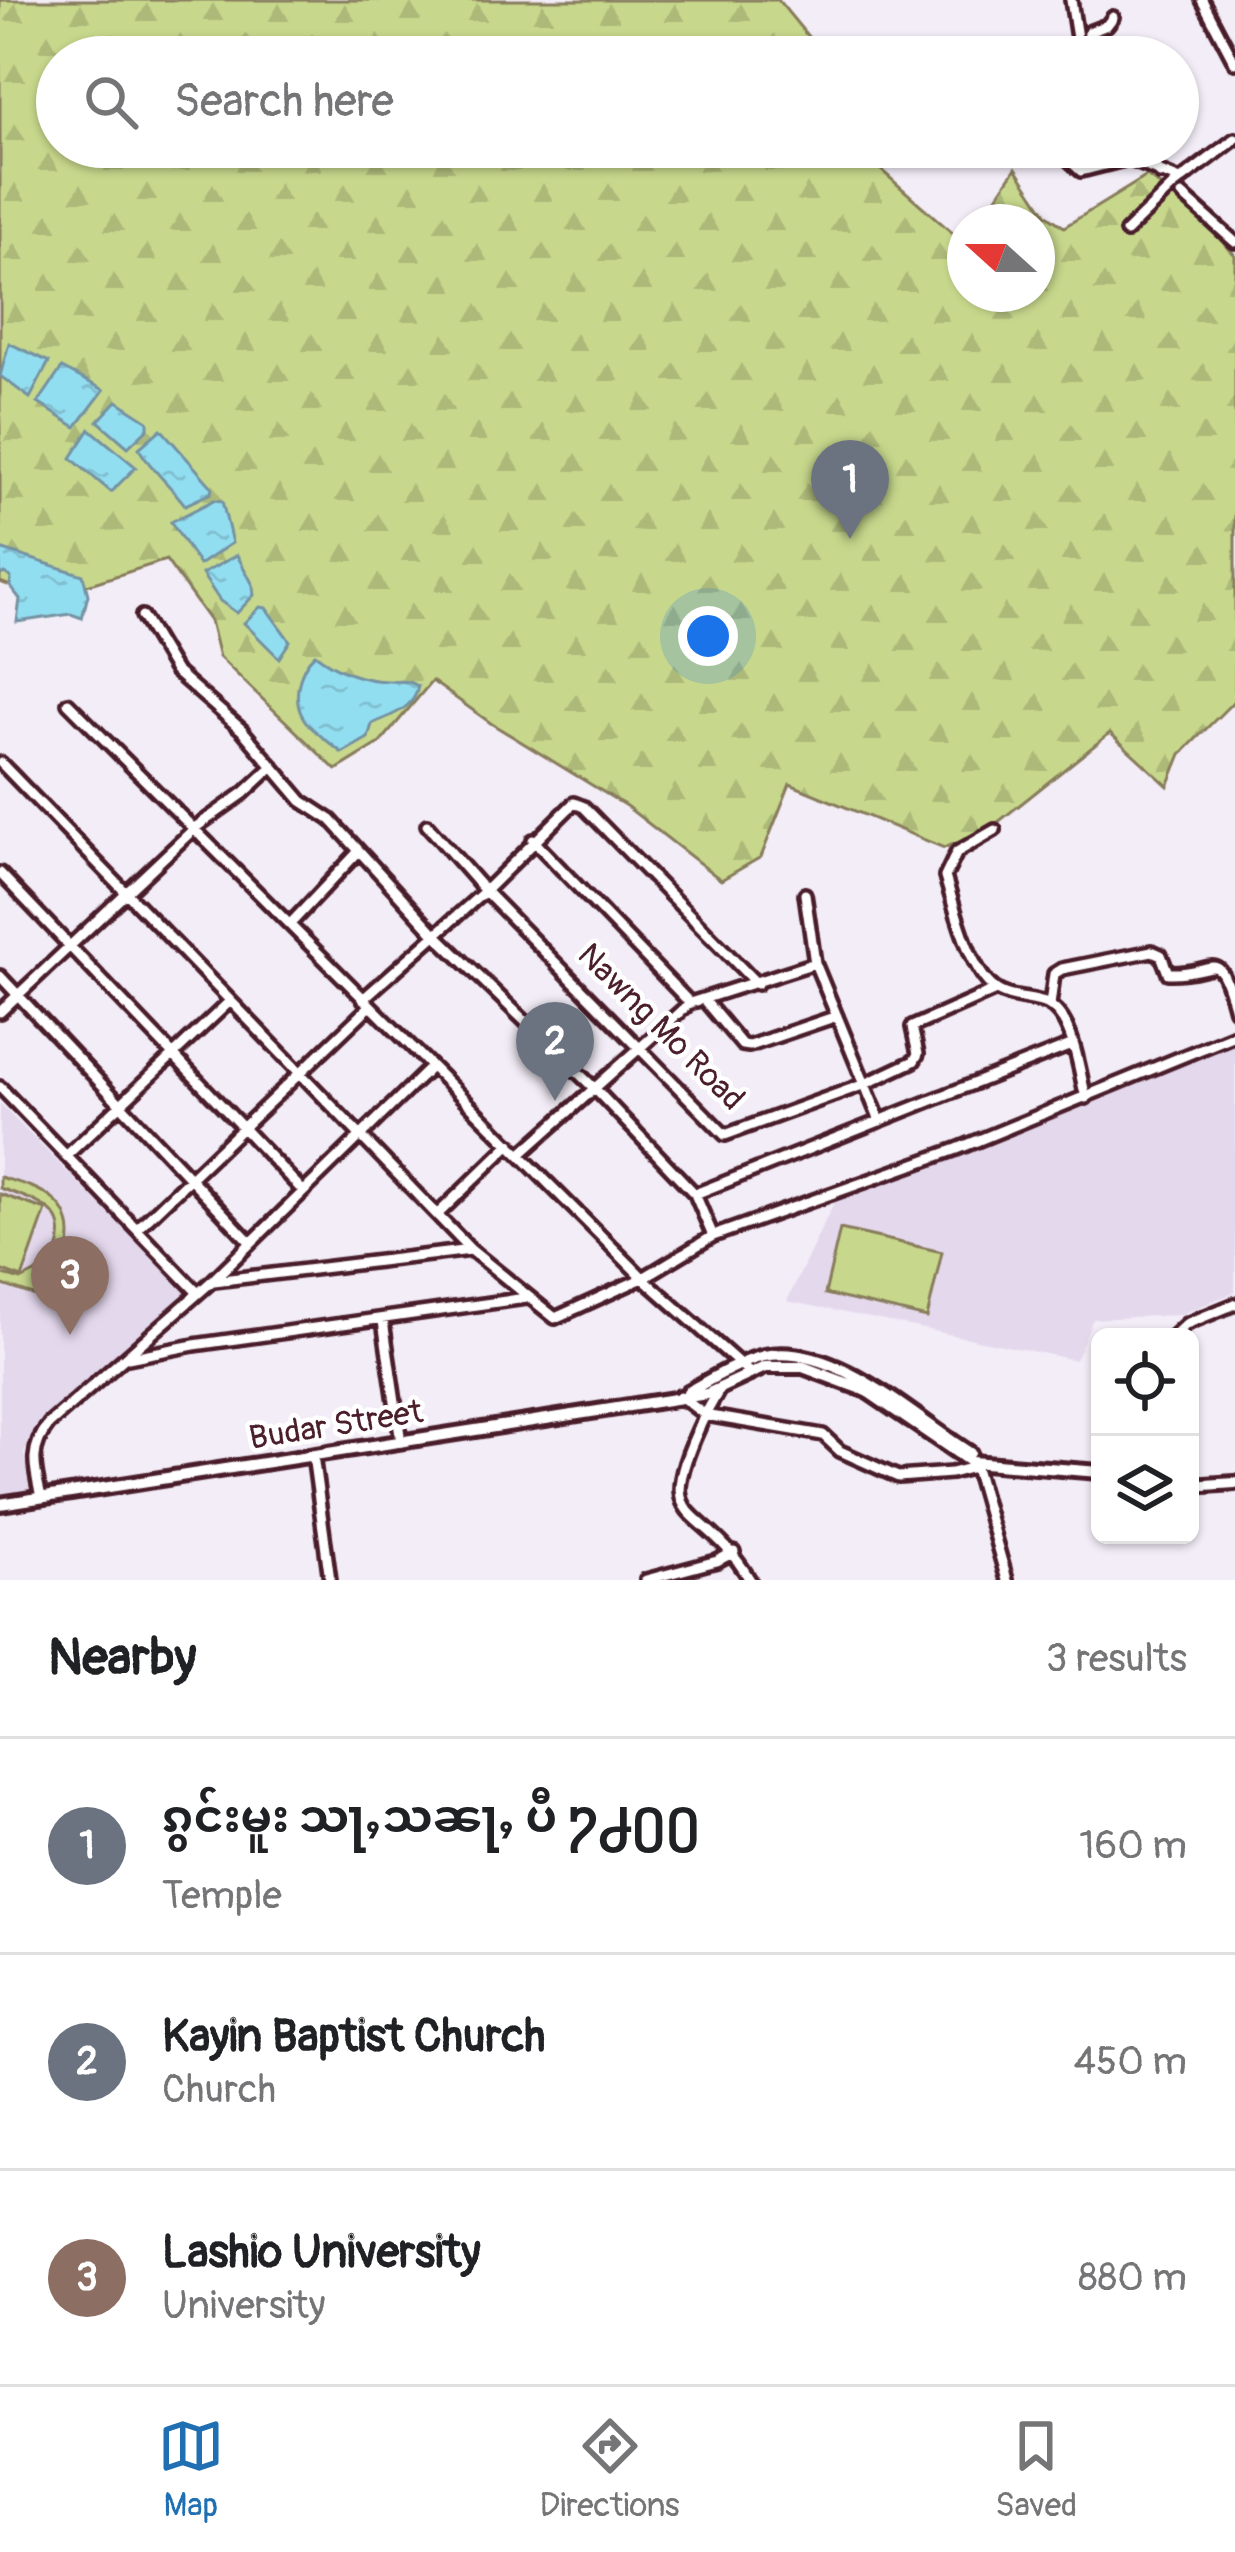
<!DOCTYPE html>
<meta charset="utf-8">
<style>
body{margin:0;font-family:Pangolin,"Noto Sans Myanmar",sans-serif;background:#f2f2f2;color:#202124}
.controls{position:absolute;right:36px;bottom:36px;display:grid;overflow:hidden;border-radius:18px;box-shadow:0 3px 9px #0004}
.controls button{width:108px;height:108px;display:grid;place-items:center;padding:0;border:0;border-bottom:3px solid #e0e0e0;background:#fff;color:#202124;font:60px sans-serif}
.compass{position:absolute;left:947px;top:204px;width:108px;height:108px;border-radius:50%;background:#fff;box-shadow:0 3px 9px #0004;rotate:291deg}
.you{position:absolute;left:708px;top:636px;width:42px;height:42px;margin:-30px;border:9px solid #fff;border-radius:50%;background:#1a73e8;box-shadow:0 0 0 18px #1a73e833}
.badge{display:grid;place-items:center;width:78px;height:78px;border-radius:50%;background:#1f6fb2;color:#fff;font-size:39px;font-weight:700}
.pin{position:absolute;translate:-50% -99px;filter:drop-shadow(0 3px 6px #0008)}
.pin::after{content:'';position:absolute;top:63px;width:42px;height:36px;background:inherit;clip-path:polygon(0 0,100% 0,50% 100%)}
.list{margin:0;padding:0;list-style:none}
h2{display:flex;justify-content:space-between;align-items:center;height:156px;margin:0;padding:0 48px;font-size:51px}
h2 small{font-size:39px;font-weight:400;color:#757577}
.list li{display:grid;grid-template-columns:78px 1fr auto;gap:36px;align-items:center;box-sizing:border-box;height:216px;padding:0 48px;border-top:3px solid #e0e0e0}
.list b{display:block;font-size:45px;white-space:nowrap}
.list p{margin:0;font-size:39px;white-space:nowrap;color:#757577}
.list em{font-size:39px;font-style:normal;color:#757577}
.icon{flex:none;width:66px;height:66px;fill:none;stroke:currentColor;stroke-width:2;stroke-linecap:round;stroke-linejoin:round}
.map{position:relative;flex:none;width:1235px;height:1580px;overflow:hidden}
.search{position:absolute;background:#fff;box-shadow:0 3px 9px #0004;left:36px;right:36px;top:36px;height:132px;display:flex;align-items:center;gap:30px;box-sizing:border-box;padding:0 42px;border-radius:66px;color:#757577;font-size:45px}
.sheet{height:804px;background:#fff}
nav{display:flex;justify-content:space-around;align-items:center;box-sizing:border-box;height:168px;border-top:3px solid #e0e0e0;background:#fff;font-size:33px;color:#757577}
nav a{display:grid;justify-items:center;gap:6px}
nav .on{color:#1f6fb2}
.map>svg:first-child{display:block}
.built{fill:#e4d8ed}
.forest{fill:url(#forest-firs);stroke:#887c5c;stroke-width:3}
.green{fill:#c7d88c;stroke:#887c5c;stroke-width:3}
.water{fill:url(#water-ripples);stroke:#7592a2;stroke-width:3}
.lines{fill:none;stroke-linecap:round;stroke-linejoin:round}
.minor-casing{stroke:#4a1f2b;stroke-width:18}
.major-casing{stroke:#4a1f2b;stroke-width:20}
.minor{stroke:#fff;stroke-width:9}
.major{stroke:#fff;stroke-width:10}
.labels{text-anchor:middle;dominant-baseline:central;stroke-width:9;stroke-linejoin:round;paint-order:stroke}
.street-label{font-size:33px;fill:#4a1f2b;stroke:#fff}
</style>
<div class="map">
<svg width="1235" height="1580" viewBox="0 0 1235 1580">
<defs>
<pattern id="forest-firs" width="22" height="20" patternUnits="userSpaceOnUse" patternTransform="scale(3)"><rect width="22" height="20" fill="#c7d88c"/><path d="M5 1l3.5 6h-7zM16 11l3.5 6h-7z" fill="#acb979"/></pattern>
<pattern id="water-ripples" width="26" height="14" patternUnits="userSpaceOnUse" patternTransform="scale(3)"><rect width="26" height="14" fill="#92def1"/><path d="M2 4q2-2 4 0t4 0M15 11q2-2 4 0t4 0" fill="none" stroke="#7fbecf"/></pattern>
</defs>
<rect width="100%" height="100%" fill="#f3edf7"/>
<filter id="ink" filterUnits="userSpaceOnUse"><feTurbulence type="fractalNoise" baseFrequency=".00833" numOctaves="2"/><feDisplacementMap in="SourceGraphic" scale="24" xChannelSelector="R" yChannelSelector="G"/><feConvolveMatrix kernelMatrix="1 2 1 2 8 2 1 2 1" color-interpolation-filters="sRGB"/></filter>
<g filter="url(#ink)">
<!-- built -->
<path class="built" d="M1235,1043V1292L1179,1315L1093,1319L1075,1360L787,1301L835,1200Z
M0,1104L186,1291L34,1436L24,1453L31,1492L0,1495Z"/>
<!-- forest -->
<path class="forest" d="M0,0H778L819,50L818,57H57V147H869L872,162L965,244V294H1037V222H980L1016,168L1047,215L1064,227L1147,176L1188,207L1235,255V700L1181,754L1168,786L1110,733L987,831L944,848L790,784L761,857L721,880L626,806L492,724L432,681L380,743L336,770L219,657L210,621L166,560L43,599L0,582Z"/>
<!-- green -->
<path class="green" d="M0,1177C19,1183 40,1187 55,1201C82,1224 70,1271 39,1284L46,1287L42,1298L0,1284V1274L21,1280L50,1265C80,1213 42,1203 0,1188Z
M0,1194L46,1210L22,1278L0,1270Z
M840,1229L942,1252L927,1318L825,1294Z"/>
<!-- water -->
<path class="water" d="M9,343L49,362L30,398L0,376Z
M62,368L104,390L76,427L38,403Z
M117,401L148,421V428L128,447L98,421Z
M90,429L136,467L111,492L71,458Z
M161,429L212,487L211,493L185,505C174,489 144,462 139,448Z
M214,500L222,501L232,543L199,565L171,522Z
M0,549L83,575L88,595L82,618L71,614L17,622L20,599L10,586L11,578L5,573L0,575Z
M237,555L253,585L254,595L237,613L220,601L202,574Z
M260,607L266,608L290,641L279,658L244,623Z
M315,654C335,670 363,681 389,681C402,682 406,679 418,686C415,709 391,715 372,724L368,738L342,753C331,743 313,732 304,719C291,699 299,668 315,654Z"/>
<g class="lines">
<defs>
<path id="minor" d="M1071,0L1080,57
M1202,0L1235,63
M1087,57L1089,32L1107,25L1113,17
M1065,147L1070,161L1081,171L1128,159L1180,180
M1140,147L1160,174
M1182,195L1235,242
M1126,232L1173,186L1235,139
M142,616L175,671L242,730L302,801L331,820L435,934L596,1090L695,1194L1071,1045
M68,703L643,1278L750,1373
M1,763L471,1250L555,1318L643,1278L713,1236L957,1149L1235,1035
M427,825L485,891L725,1135L865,1084L914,1061L918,1054L912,1027L996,990
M995,830L957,852L945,877C955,908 969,969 994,988C1009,1000 1031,997 1047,1004C1074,1017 1079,1072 1086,1098
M533,840L690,1003
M0,873L303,1191
M805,894L815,963L880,1121
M292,922L359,851
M0,976L251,1243
M363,999L485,891L574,803L584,807L757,984
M705,1001L742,1045L749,1046L837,1016
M1050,1005L1054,974L1062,969L1152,951L1161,955L1168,973C1218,975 1217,943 1235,1010
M0,1012L196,827L244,793L271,768
M0,1087L197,1292
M521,1154L690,1003L815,963
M66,1156L228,1003
M695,1194L713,1236
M438,1214L510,1144
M137,1229L370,1006
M214,1281L471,1250
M383,1321L401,1442
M1172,1337L1186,1324L1235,1304
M128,1358L194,1345L526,1298
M680,1396L705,1415L719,1390
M313,1455L330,1580
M974,1464L1007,1580
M41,1497C34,1467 29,1449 49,1424L211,1282L431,1067
M646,1580L717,1561L734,1552
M750,1580C700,1495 648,1534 705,1415L823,1435L840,1451L898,1477L951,1473L974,1467"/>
<path id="major" d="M688,1392C711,1379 739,1362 764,1356C834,1341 916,1420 970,1453
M1190,1486L1235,1483
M0,1504L707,1394L765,1367H803L867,1391L971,1462L1100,1472"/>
</defs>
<!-- minor casing -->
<use href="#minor" class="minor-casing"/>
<!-- major casing -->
<use href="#major" class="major-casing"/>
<!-- minor -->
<use href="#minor" class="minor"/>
<!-- major -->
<use href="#major" class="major"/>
</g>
</g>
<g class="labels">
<!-- street labels -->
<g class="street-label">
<text transform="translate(661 1027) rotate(45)">Nawng Mo Road</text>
<text transform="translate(336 1425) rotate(-9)">Budar Street</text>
</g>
</g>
</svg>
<div class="controls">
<button><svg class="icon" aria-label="locate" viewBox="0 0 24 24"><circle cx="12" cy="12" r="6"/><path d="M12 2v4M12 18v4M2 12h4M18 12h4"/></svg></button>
<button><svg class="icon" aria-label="layers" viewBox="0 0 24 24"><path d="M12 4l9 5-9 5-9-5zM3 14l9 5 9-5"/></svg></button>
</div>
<svg class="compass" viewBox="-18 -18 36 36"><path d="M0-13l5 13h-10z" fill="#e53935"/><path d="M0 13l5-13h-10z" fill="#757577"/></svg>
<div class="you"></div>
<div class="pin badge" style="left:850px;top:539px;background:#6b7280">1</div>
<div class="pin badge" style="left:555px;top:1101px;background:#6b7280">2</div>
<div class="pin badge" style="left:70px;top:1335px;background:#8d6e63">3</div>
<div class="search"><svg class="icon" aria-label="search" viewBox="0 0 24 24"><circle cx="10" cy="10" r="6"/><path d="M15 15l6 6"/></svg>Search here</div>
</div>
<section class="sheet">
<h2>Nearby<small>3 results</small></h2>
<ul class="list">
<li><span class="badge" style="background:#6b7280">1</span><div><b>ၵွင်းမူး သႃႇသၼႃႇ ပီ ႒႕႐႐</b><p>Temple</p></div><em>160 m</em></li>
<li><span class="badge" style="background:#6b7280">2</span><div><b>Kayin Baptist Church</b><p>Church</p></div><em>450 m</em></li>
<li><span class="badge" style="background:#8d6e63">3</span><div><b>Lashio University</b><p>University</p></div><em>880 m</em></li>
</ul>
</section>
<nav>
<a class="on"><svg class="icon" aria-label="map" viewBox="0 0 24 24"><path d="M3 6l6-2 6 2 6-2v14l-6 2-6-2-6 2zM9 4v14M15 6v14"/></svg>Map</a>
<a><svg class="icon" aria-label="directions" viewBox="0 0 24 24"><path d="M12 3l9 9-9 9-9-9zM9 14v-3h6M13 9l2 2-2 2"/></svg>Directions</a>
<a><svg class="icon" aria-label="saved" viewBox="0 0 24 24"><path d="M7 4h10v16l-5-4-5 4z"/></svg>Saved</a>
</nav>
